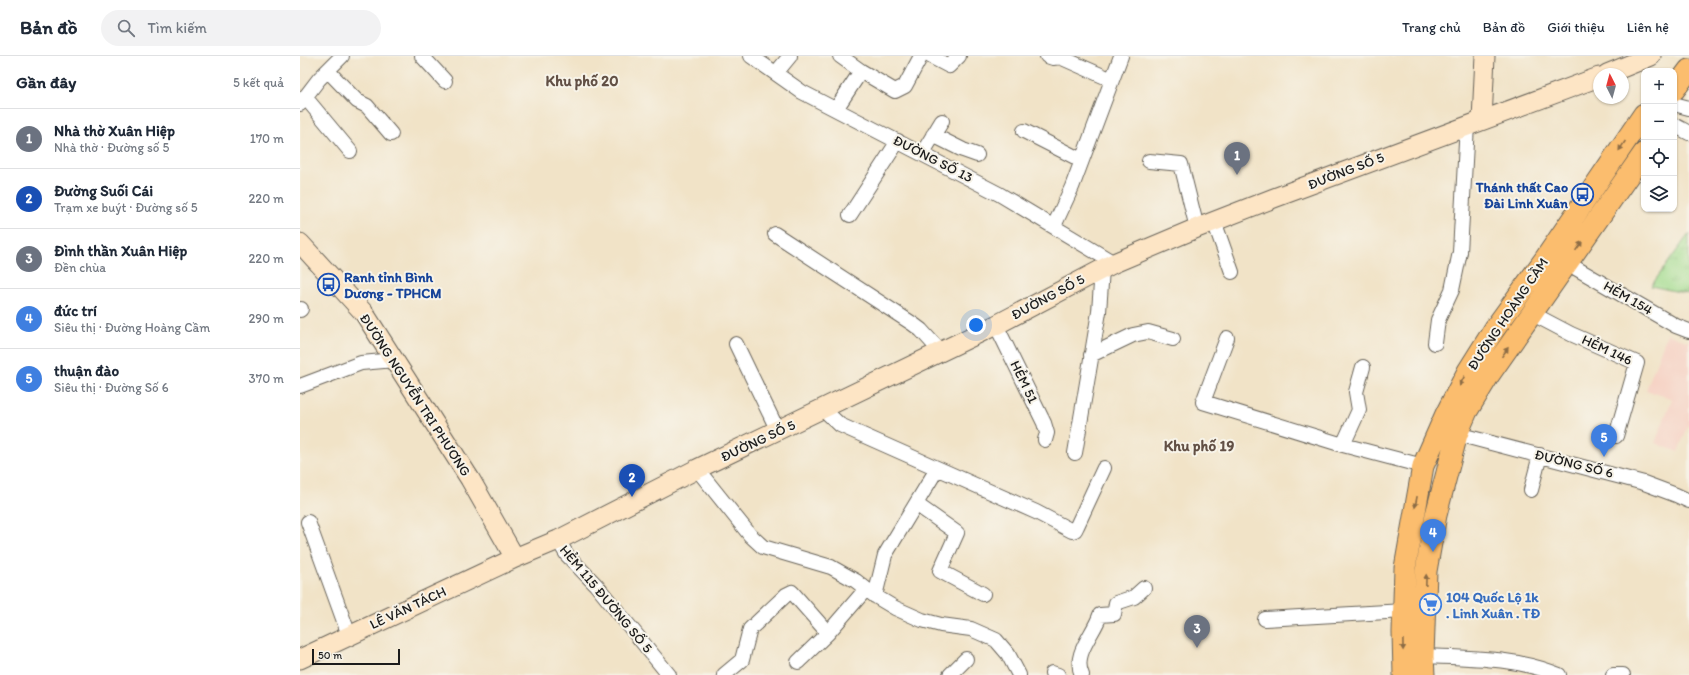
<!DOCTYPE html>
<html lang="vi">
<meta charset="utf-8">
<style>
body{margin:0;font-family:Itim,sans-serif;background:#f2f2f3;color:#1f2937}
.controls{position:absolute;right:12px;top:12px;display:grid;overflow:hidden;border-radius:8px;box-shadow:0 1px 3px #0004}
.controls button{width:36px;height:36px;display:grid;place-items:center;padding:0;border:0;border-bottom:1px solid #e0e1e3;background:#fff;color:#1f2937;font:20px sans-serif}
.compass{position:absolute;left:1293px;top:12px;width:36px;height:36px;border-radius:50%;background:#fff;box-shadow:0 1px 3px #0004;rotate:354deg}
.scale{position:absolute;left:12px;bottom:10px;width:88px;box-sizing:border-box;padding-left:4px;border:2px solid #1c1c1c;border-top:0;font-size:11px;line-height:14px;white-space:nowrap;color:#1c1c1c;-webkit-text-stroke:3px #f7f3e8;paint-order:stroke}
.you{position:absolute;left:676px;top:269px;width:14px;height:14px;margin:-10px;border:3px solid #fff;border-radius:50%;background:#1a73e8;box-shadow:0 0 0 6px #1a73e833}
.badge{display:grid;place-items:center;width:26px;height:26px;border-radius:50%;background:#1f6fb2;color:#fff;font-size:13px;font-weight:700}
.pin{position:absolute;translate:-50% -33px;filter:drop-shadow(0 1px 2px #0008)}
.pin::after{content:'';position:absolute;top:21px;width:14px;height:12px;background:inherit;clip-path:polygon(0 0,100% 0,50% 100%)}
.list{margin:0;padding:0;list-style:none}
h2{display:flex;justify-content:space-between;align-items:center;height:52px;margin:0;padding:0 16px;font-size:17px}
h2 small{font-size:13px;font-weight:400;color:#747a83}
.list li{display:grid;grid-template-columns:26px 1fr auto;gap:12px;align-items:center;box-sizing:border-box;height:60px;padding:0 16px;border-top:1px solid #e0e1e3}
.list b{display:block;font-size:15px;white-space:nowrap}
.list p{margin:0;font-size:13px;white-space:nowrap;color:#747a83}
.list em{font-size:13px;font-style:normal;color:#747a83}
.icon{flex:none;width:22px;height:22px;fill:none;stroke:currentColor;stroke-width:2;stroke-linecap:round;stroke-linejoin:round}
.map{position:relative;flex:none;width:1389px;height:619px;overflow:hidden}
header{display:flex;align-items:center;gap:24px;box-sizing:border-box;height:56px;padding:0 20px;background:#fff;border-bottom:1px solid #e0e1e3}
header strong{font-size:19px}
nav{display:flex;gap:22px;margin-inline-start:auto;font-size:14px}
.search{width:280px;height:36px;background:#f2f2f3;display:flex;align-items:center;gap:10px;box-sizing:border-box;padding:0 14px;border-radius:22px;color:#747a83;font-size:15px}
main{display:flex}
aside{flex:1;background:#fff}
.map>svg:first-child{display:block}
.built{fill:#f6d2c4}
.grass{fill:url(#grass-tufts);stroke:#5f7c55}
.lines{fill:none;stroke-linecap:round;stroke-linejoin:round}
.street-casing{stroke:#676258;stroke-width:16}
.secondary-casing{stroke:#676258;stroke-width:21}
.primary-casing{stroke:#676258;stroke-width:23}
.street{stroke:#fff;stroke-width:14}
.secondary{stroke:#fde5c5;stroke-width:19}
.primary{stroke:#fbbd6e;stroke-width:21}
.oneway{fill:#8c6c45}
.labels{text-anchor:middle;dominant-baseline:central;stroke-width:4;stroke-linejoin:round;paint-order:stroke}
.street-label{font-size:14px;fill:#1c1c1c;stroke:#f7f3e8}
.transit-label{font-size:14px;font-weight:bold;fill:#164399;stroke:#f7f3e8;text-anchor:end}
.shop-label{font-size:14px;font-weight:bold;fill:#366cbe;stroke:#f7f3e8;text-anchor:start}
.neighbourhood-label{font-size:15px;font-weight:bold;fill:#625045;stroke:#f7f3e8}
</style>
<header>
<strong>Bản đồ</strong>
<div class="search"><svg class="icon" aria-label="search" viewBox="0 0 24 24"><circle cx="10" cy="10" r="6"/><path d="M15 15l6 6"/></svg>Tìm kiếm</div>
<nav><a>Trang chủ</a><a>Bản đồ</a><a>Giới thiệu</a><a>Liên hệ</a></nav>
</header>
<main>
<aside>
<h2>Gần đây<small>5 kết quả</small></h2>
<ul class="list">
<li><span class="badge" style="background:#6b7280">1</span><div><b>Nhà thờ Xuân Hiệp</b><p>Nhà thờ · Đường số 5</p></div><em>170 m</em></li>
<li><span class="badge" style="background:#1a4fb4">2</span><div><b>Đường Suối Cái</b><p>Trạm xe buýt · Đường số 5</p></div><em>220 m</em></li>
<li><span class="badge" style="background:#6b7280">3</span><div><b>Đình thần Xuân Hiệp</b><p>Đền chùa</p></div><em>220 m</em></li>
<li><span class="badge" style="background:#3f7fe0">4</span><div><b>đức trí</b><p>Siêu thị · Đường Hoàng Cầm</p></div><em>290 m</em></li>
<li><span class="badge" style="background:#3f7fe0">5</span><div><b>thuận đào</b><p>Siêu thị · Đường Số 6</p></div><em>370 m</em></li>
</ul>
</aside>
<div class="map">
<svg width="1389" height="619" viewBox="0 0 1389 619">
<defs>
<pattern id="grass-tufts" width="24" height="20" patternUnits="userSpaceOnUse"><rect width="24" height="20" fill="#a2dc8e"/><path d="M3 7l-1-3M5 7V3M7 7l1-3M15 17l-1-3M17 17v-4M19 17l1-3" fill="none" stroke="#8bbc7a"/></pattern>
</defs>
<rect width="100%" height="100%" fill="#f7f3e8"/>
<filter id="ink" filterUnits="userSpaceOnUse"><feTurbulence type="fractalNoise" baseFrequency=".025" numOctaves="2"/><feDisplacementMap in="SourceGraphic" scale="8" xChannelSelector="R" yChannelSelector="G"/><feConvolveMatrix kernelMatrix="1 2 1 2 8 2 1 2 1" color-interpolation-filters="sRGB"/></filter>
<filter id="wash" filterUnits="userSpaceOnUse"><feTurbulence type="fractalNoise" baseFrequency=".012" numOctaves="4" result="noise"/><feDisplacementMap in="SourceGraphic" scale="16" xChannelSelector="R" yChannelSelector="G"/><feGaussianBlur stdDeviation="0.9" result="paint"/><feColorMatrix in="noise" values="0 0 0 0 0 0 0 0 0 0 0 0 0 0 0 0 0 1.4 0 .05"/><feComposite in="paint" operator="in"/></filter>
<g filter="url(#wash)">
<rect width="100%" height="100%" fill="#f1e3c7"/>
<!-- built -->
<path class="built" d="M1367,278L1389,286V367L1378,396L1355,387L1372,343L1346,334Z"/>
<!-- grass -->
<path class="grass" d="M1389,178V238L1351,230Z"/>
</g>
<g filter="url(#ink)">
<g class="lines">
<defs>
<path id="street" d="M122,0L145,25
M451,0L502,36L699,138L814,207
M540,0L561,15L595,35L605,30L621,0
M630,0L649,10L659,0
M747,0L753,2L760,1L812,24
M28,15L57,45L67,50L91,78
M476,17L490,0
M5,41L50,95
M0,48L19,23L42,0
M1374,48L1389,52
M536,53L561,15
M1374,69L1389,77
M724,75L781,104
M633,79L663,94L677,99
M622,98L642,65
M849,105L881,108L897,172
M550,159L598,85
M914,165L932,216
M754,170L772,131L821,0
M475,178L613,268L621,274L640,295
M1267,207L1376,270L1389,275
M0,254L1,253
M1231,257L1271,278L1337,307L1316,380
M696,269L744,367L747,377L745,384
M927,282L903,346L1043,389L1123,410
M1135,287L1138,264L1152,234L1160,196L1167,69
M436,288L478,375
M791,299L833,279L848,276L873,283
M0,330L61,307L95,304
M523,353L540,369L736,456L772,475L775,474L777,470L804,412
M1157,378L1344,427L1376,439L1389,445
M1043,389L1059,354L1056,336L1063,311
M775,397L799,256L802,213
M397,413L450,479L463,491L531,511L556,525L575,540L595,552L622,564L641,569L671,573L696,584L708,598L719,619
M1231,434L1240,399
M616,448L657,477L640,515L683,538
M8,466L49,579
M258,484L267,499L296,529L369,619
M575,540L585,499L637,413
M965,563L1104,555
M1123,600C1169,602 1216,601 1259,619
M498,606L528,577L566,533
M752,617L758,619
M424,619L442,604L450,573L486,539L492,536L528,577
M650,619L666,603
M782,619C772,598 794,578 800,559L814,558L816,547L834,541L844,532
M1313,619H1323"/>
<path id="secondary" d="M1307,18L1351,0
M1182,64L1185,0
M0,187L64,257L170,423L215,502
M0,603L215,502L258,484L397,413L696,269L814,207L897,172L974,142L1299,21"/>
<path id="primary" d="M1374,34L1389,14
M1104,619L1103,576L1105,512L1123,410L1146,358L1168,315L1195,272L1245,203L1344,58
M1124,619L1123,600L1126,515L1136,459L1157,378L1167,355L1189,319L1344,97"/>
</defs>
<!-- street casing -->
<use href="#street" class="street-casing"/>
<!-- secondary casing -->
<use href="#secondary" class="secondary-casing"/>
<!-- primary casing -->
<use href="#primary" class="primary-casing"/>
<!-- street -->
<use href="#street" class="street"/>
<!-- secondary -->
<use href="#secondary" class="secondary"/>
<!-- primary -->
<use href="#primary" class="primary"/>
</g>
<!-- one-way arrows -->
<defs><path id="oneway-solid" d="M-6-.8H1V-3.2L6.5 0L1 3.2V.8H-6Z"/></defs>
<g class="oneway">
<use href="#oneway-solid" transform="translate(1322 90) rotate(124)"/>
<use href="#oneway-solid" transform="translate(1279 190) rotate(-55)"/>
<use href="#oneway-solid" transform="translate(1205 296) rotate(-55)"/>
<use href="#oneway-solid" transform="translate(1162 325) rotate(117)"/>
<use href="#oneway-solid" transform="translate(1116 446) rotate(101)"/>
<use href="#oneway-solid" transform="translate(1126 524) rotate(-88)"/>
<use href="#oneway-solid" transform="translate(1103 589) rotate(89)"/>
</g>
</g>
<!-- icons -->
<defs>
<symbol id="bus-ring" viewBox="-11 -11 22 22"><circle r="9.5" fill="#f7f3e8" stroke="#1a4fb4" stroke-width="1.5"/><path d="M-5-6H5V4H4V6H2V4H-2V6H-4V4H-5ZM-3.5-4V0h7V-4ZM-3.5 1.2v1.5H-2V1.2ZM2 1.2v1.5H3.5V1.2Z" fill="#1a4fb4"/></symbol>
<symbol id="supermarket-ring" viewBox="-11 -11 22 22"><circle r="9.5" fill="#f7f3e8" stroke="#3f7fe0" stroke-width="1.5"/><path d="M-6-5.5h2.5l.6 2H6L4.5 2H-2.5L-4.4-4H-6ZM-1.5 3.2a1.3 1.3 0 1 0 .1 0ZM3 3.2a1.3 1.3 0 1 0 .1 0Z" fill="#3f7fe0"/></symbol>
</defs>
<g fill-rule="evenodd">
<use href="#bus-ring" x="1270" y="126" width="25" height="25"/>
<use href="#bus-ring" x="16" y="216" width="25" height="25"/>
<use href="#supermarket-ring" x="1118" y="536" width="25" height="25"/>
</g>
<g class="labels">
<!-- street labels -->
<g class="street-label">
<text transform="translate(633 103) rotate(27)">ĐƯỜNG SỐ 13</text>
<text transform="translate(1046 115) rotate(-21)">ĐƯỜNG SỐ 5</text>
<text transform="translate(748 241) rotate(-28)">ĐƯỜNG SỐ 5</text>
<text transform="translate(1328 242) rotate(30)">HẺM 154</text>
<text transform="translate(1208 258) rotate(-56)">ĐƯỜNG HOÀNG CẦM</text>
<text transform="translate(1307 294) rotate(25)">HẺM 146</text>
<text transform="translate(724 326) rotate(64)">HẺM 51</text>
<text transform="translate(115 339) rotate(57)">ĐƯỜNG NGUYỄN TRI PHƯƠNG</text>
<text transform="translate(458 385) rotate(-25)">ĐƯỜNG SỐ 5</text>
<text transform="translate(1274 408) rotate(14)">ĐƯỜNG SỐ 6</text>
<text transform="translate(306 543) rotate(50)">HẺM 115 ĐƯỜNG SỐ 5</text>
<text transform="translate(108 552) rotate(-25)">LÊ VĂN TÁCH</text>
</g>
<!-- transit labels -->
<g class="transit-label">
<text x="1268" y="131">Thánh thất Cao<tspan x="1268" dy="16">Đài Linh Xuân</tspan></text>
<text x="44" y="221" text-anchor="start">Ranh tỉnh Bình<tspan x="44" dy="16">Dương - TPHCM</tspan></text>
</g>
<!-- shop labels -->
<g class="shop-label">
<text x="1146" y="541">104 Quốc Lộ 1k<tspan x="1146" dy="16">. Linh Xuân . TĐ</tspan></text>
</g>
<!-- neighbourhood labels -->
<g class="neighbourhood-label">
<text x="282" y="25">Khu phố 20</text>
<text x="899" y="390">Khu phố 19</text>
</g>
</g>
</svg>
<div class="controls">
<button>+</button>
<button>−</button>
<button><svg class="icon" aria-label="locate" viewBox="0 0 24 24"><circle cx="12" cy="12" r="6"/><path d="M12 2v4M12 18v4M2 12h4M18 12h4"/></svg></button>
<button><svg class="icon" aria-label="layers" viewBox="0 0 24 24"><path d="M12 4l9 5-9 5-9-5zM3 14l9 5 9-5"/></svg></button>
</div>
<svg class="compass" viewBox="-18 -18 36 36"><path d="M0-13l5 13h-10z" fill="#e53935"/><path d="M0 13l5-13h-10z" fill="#747a83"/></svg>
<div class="scale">50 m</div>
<div class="you"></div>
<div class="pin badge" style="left:937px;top:119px;background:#6b7280">1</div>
<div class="pin badge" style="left:332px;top:441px;background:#1a4fb4">2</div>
<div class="pin badge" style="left:897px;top:592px;background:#6b7280">3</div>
<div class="pin badge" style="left:1133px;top:496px;background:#3f7fe0">4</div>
<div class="pin badge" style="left:1304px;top:401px;background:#3f7fe0">5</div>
</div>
</main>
